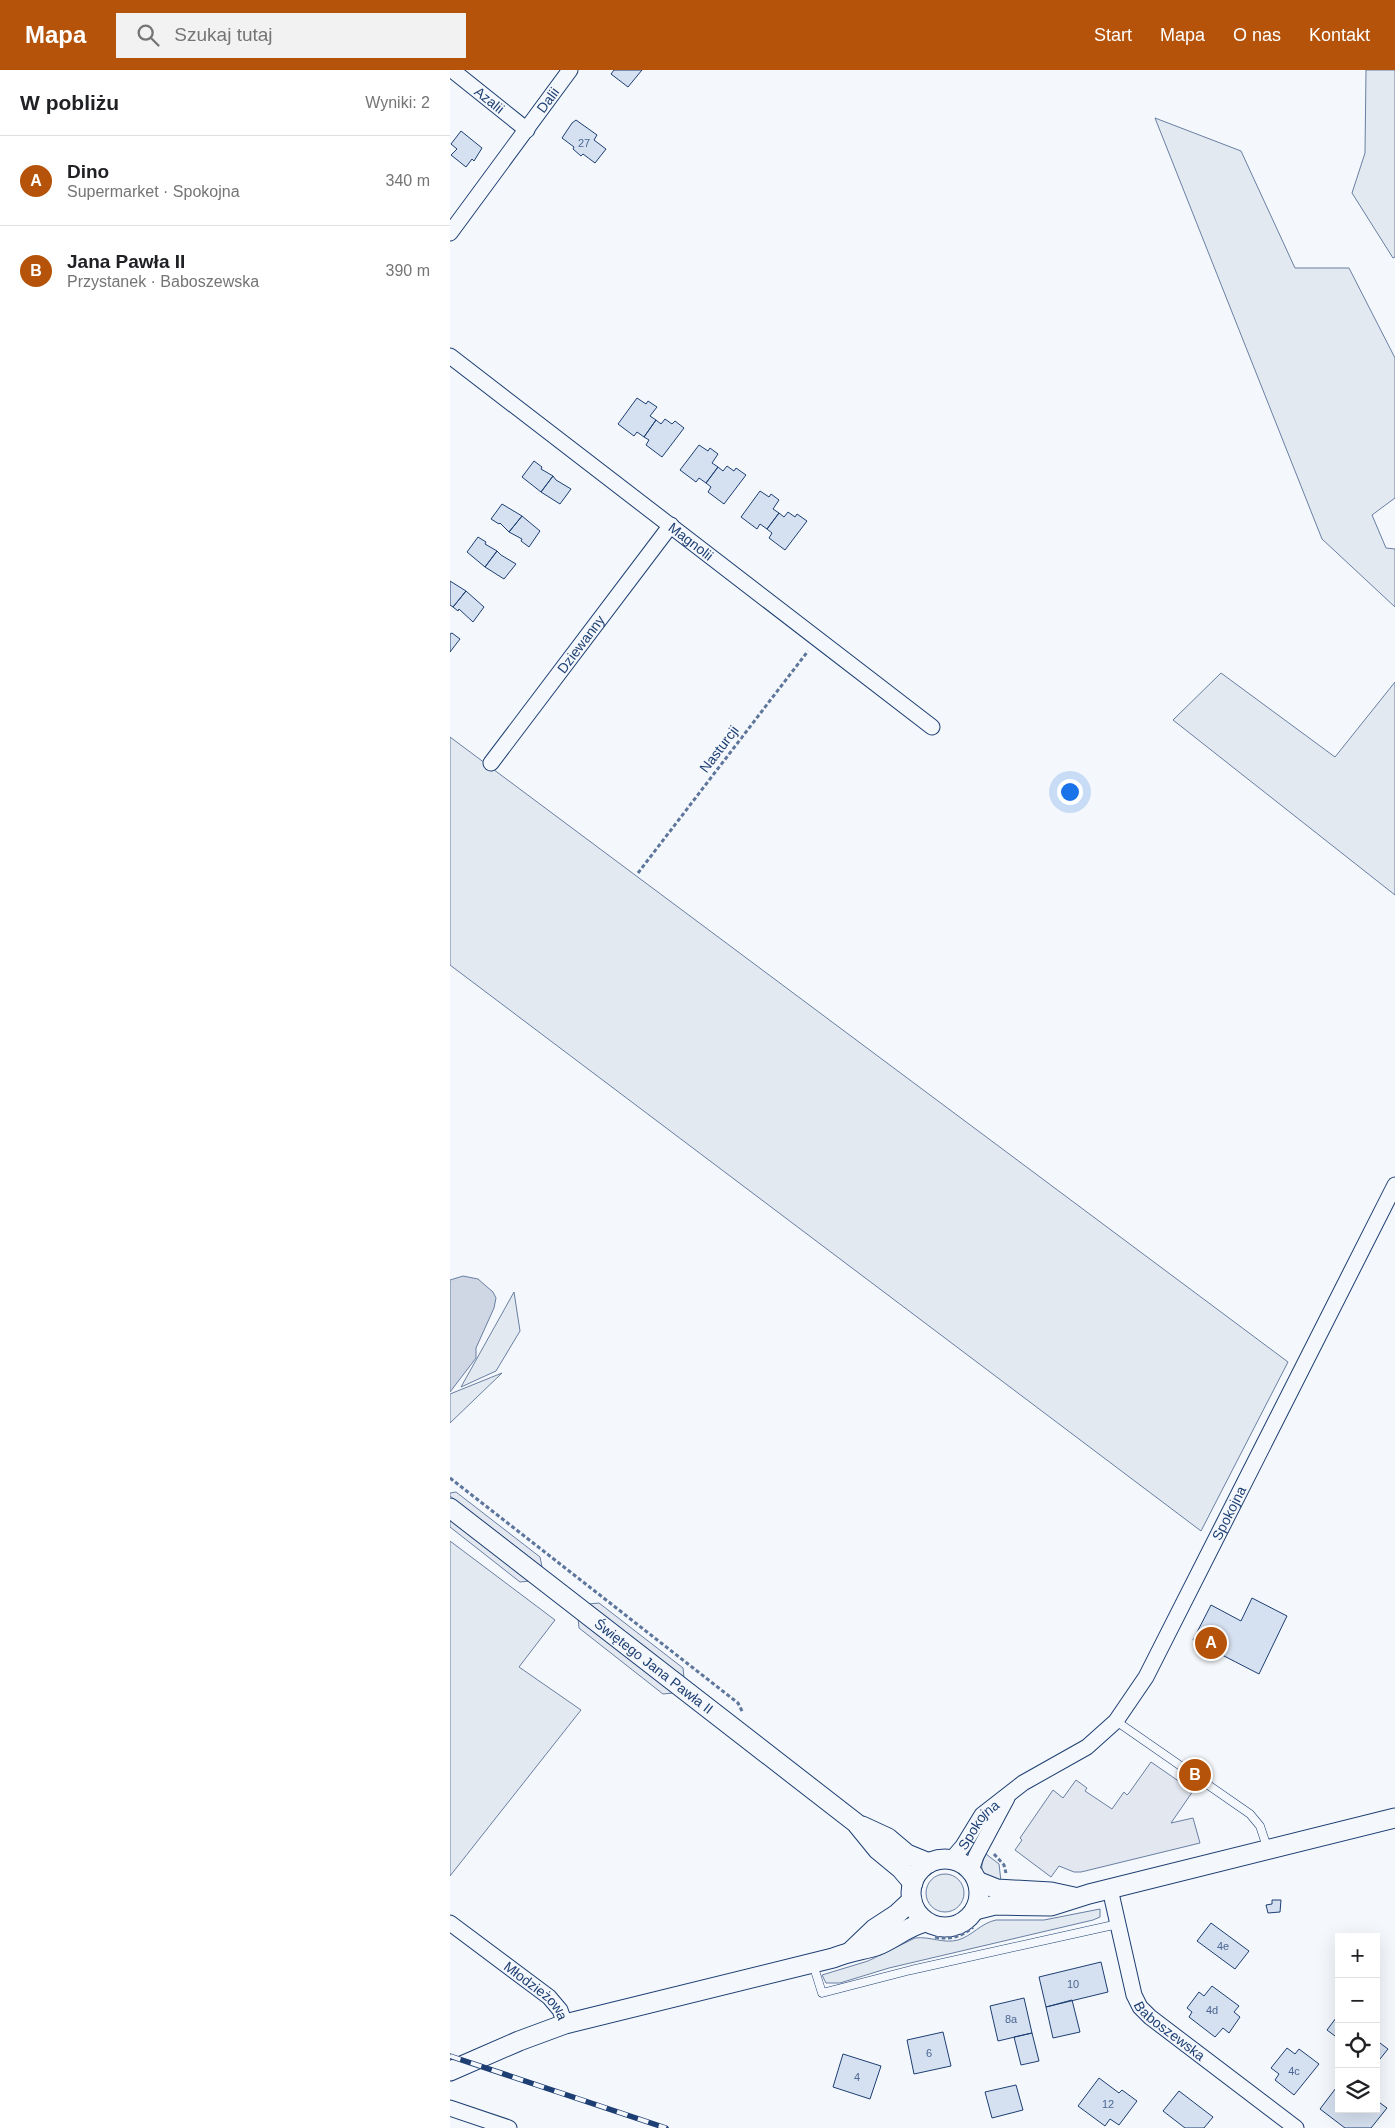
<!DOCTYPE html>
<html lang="pl">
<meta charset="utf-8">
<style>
body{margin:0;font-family:Arial,sans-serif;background:#f2f2f2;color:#202124}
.controls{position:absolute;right:15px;bottom:15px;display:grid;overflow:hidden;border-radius:0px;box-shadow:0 5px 20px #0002}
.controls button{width:45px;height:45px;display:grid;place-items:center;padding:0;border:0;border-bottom:1px solid #e0e0e0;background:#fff;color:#202124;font:25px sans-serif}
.you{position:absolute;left:619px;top:721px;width:18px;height:18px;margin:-12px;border:4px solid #fff;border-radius:50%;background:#1a73e8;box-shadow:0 0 0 8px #1a73e833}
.badge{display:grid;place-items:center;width:32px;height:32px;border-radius:50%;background:#b45309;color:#fff;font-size:16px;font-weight:700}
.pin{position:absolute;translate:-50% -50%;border:2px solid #fff;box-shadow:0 1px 5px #0006}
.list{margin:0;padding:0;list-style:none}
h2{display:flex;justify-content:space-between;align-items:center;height:65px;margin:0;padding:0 20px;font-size:21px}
h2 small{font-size:16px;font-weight:400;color:#757577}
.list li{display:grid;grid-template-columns:32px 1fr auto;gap:15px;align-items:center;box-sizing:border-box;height:90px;padding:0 20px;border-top:1px solid #e0e0e0}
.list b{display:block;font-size:19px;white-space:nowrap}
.list p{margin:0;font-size:16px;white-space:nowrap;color:#757577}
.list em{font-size:16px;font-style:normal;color:#757577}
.icon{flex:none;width:28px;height:28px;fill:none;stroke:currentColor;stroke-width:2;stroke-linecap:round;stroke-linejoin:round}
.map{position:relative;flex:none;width:945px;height:2058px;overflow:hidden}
header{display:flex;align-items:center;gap:30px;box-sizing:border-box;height:70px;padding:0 25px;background:#b45309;color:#fff}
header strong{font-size:24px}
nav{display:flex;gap:28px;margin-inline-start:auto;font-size:18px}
.search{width:350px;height:45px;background:#f2f2f2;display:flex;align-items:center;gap:12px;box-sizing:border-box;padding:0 18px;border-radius:0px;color:#757577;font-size:19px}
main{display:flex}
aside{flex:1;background:#fff}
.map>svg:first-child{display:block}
.green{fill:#e3e9f0;stroke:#687fa3}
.parking{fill:#e3e8f0;stroke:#687fa3}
.water{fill:#cfd7e4;stroke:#687fa3}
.building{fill:#d5e0f0;stroke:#1d3f73}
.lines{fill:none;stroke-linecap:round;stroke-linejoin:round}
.service-casing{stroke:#1d3f73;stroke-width:9}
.minor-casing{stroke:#1d3f73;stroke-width:17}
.tertiary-casing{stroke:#1d3f73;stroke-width:21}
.path{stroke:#5e769c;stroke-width:3;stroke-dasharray:4 2.5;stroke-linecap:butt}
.service{stroke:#f4f7fb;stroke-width:8}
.minor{stroke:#f4f7fb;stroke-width:15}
.tertiary{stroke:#f4f7fb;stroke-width:19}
.rail-casing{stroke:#1d3f73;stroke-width:5.5}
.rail{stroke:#f4f7fb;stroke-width:4;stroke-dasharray:11;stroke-linecap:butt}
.labels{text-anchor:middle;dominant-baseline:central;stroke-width:4;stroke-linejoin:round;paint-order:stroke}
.number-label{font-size:11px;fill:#4b6792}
.street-label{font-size:14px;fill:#1d3f73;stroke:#f4f7fb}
</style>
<header>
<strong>Mapa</strong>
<div class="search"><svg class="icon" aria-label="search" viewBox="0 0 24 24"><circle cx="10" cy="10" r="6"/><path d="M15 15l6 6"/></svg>Szukaj tutaj</div>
<nav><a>Start</a><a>Mapa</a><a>O nas</a><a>Kontakt</a></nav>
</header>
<main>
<aside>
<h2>W pobliżu<small>Wyniki: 2</small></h2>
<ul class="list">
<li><span class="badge">A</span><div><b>Dino</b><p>Supermarket · Spokojna</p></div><em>340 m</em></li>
<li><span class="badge">B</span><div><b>Jana Pawła II</b><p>Przystanek · Baboszewska</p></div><em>390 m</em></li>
</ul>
</aside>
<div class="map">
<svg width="945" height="2058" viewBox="0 0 945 2058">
<rect width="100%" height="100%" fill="#f4f7fb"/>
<!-- green -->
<path class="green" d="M916,0H945V187L943,188L902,123L915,83Z
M705,48L791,81L845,198H899L945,288V428L922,445L936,478L945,479V537L872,469Z
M771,603L885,687L945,612V825L723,650Z
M0,667L838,1292L751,1461L0,895Z
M64,1222L70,1261L46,1301L11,1317Z
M52,1303L0,1353V1324Z
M0,1471L105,1550L69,1597L131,1640L0,1806Z
M536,1784L549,1794L551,1811C535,1806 526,1803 536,1784Z
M476 1823a19 19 0 1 1 38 0a19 19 0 1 1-38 0Z
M650,1839V1847L643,1850L439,1898L390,1913H376L372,1905L418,1891L465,1868C480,1866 493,1874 508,1870C522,1866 531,1853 546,1850H594Z"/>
<!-- parking -->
<path class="parking" d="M6,1422L90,1487L92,1497L0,1426V1423Z
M0,1449L80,1511L70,1512L0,1457Z
M149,1533L233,1598L234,1608L139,1534Z
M128,1548L223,1623L213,1624L129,1558Z
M701,1692L743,1721L721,1753L743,1748L750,1773L631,1802H624L609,1796L601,1807L565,1780L572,1770L570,1768L603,1720L613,1728L626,1710L637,1718L635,1721L662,1739L674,1722L677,1725L679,1723Z"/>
<!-- water -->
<path class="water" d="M13,1206L28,1209L43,1222L46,1228L44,1238L26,1278V1288L0,1322V1210Z"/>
<!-- building -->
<path class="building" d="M164,0H192L178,17L161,4Z
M126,50L147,65L144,70L156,79L145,93L133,84L131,86L123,79L124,77L112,68L122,53Z
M11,61L32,78L24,91L22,89L16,97L1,85L7,79L1,74Z
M187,328L196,334L198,331L207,337L200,346L206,350L194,367L187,362L184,366L168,354Z
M215,349L222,354L225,351L234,358L212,387L196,375L199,370L194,367L206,350L211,354Z
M249,375L258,381L260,378L268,384L262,393L268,397L256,413L249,408L246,412L230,400Z
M84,391L92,397L91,399L103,406L91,422L72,407Z
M277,396L284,401L286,398L296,405L274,434L258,422L261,417L256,413L268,397L273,401Z
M103,406L106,410L121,419L110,434L91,422Z
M310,421L319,427L321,424L329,430L323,439L329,443L317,459L310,454L307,459L291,447Z
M52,434L72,446L59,462L50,453L49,454L41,449Z
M338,442L345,447L347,444L357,451L335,480L319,468L322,463L317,459L329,443L334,447Z
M72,446L90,461L79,477L71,471L72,469L59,462Z
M28,467L36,472L35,474L47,481L35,497L17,482Z
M47,481L51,485L66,494L54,509L35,497Z
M0,511L16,521L3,537L0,535Z
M16,521L34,537L23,552L9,539L8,541L3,537Z
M2,563L10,569L0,582V564Z
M802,1528L837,1546L809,1604L743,1570L761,1535L791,1551Z
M822,1830H831L830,1842L818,1843L816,1835L822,1834Z
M761,1853L799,1881L785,1899L747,1871Z
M651,1892L658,1922L596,1937L589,1907Z
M762,1916L789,1936L784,1942L790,1947L779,1963L773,1958L765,1967L739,1947L742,1942L737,1938L749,1922L754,1926Z
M574,1928L582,1963L548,1971L540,1936Z
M622,1930L630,1962L603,1968L596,1937Z
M889,1944V1969L877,1960Z
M493,1962L501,1996L464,2004L457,1970Z
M582,1963L589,1991L571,1995L564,1967Z
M926,1970L938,1979L926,1994Z
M837,1978L845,1984L849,1979L869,1994L844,2025L825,2010L829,2004L821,1998Z
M393,1984L431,1996L420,2029L383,2017Z
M649,2008L669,2023L672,2020L687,2031L669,2055L660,2049L655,2056L628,2036Z
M889,2014V2039H926V2030L937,2038L921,2058H895L870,2039Z
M566,2015L573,2040L542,2048L535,2022Z
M729,2021L763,2047L754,2058H735L713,2041Z"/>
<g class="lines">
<defs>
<path id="service" d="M666,1651L800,1744L810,1756L818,1780
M363,1894L372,1923L461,1900L668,1854"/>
<g id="minor">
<path id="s1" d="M2,0L77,60"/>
<path id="s2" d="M0,163L120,0"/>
<path id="s3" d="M0,286L482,657"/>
<path id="s4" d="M41,693L221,455"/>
<path id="s5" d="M501,1790L513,1776L532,1745L573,1713L637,1677L666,1651L696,1607L945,1115"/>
<path d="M521,1801L526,1786L557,1728"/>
<path id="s6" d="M660,1819L684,1925L690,1937L700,1947L846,2058"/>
<path id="s7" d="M0,1853L99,1927L110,1940L115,1954"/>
<path d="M0,2038L59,2058"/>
</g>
<g id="tertiary">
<path id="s8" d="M0,1438L406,1753L428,1780L451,1799L463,1813"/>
<path d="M412,1756L438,1768L457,1784L479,1793"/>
<circle cx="495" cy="1823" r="34"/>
<path d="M527,1811L547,1819L601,1822L624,1827"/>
<path d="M525,1840L545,1835L601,1836L639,1824L945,1748"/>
<path d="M401,1881L424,1859L447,1844L462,1830"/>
<path d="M0,2001L69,1971L115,1954L383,1888C397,1882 412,1880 426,1876C443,1870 457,1856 476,1852"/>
</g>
</defs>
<!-- service casing -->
<use href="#service" class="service-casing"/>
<!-- minor casing -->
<use href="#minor" class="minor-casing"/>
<!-- tertiary casing -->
<use href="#tertiary" class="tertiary-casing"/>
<!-- path -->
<path class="path" d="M188,803L358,581
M0,1408L288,1633L293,1643
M544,1784L554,1795L556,1803
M485,1867C500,1870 511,1867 523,1857"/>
<!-- service -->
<use href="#service" class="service"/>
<!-- minor -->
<use href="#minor" class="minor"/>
<!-- tertiary -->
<use href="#tertiary" class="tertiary"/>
<defs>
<path id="rail" d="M0,1986L216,2058"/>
</defs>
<!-- rail casing -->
<use href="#rail" class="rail-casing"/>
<!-- rail -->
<use href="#rail" class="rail"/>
</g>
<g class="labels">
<!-- number labels -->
<g class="number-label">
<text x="134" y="73">27</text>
<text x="773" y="1876">4e</text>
<text x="623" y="1914">10</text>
<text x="762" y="1940">4d</text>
<text x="561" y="1949">8a</text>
<text x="479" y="1983">6</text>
<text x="844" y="2001">4c</text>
<text x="407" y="2007">4</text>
<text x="658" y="2034">12</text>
</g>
<!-- street labels -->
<g class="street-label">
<text stroke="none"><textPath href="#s1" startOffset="48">Azalii</textPath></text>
<text stroke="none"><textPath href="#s2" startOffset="165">Dalii</textPath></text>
<text stroke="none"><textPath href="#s3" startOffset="304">Magnolii</textPath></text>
<text stroke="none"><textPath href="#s4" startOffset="149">Dziewanny</textPath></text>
<text transform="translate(269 679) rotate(-53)">Nasturcji</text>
<text stroke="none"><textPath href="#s5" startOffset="456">Spokojna</textPath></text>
<text stroke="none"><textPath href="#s8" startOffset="258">Świętego Jana Pawła II</textPath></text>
<text stroke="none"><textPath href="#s5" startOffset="45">Spokojna</textPath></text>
<text stroke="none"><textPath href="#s7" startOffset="110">Młodzieżowa</textPath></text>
<text stroke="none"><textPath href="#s6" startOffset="160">Baboszewska</textPath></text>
</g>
</g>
</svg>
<div class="controls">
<button>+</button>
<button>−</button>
<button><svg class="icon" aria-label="locate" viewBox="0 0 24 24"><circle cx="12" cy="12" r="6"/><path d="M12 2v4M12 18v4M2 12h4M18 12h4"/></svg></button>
<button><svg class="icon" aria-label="layers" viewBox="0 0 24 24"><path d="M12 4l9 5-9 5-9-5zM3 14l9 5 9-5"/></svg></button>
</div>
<div class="you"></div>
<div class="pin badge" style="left:761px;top:1573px">A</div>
<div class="pin badge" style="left:745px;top:1705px">B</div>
</div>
</main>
